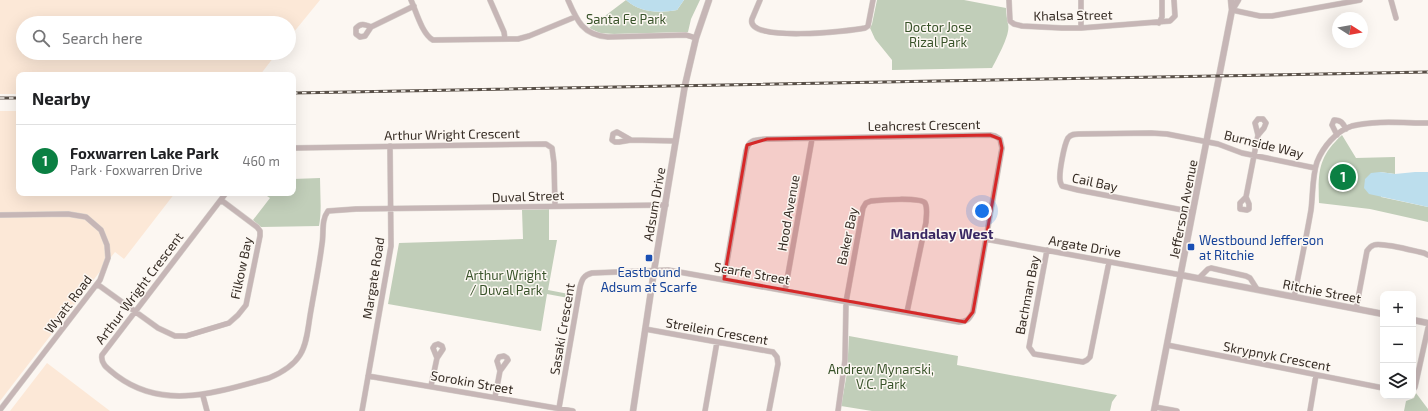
<!DOCTYPE html>
<meta charset="utf-8">
<style>
body{margin:0;font-family:"Exo 2",sans-serif;background:#f6f6f6;color:#202124}
.controls{position:absolute;right:12px;bottom:12px;display:grid;overflow:hidden;border-radius:8px;box-shadow:0 4px 16px #0002}
.controls button{width:36px;height:36px;display:grid;place-items:center;padding:0;border:0;border-bottom:1px solid #e0e0e0;background:#fff;color:#202124;font:20px sans-serif}
.compass{position:absolute;left:1332px;top:12px;width:36px;height:36px;border-radius:50%;background:#fff;box-shadow:0 4px 16px #0002;rotate:101deg}
.you{position:absolute;left:982px;top:211px;width:14px;height:14px;margin:-10px;border:3px solid #fff;border-radius:50%;background:#1a73e8;box-shadow:0 0 0 6px #1a73e833}
.badge{display:grid;place-items:center;width:26px;height:26px;border-radius:50%;background:#0b8043;color:#fff;font-size:13px;font-weight:700}
.pin{position:absolute;translate:-50% -50%;border:2px solid #fff;box-shadow:0 1px 4px #0006}
.list{margin:0;padding:0;list-style:none}
h2{display:flex;justify-content:space-between;align-items:center;height:52px;margin:0;padding:0 16px;font-size:17px}
h2 small{font-size:13px;font-weight:400;color:#757577}
.list li{display:grid;grid-template-columns:26px 1fr auto;gap:12px;align-items:center;box-sizing:border-box;height:72px;padding:0 16px;border-top:1px solid #e0e0e0}
.list b{display:block;font-size:15px;white-space:nowrap}
.list p{margin:0;font-size:13px;white-space:nowrap;color:#757577}
.list em{font-size:13px;font-style:normal;color:#757577}
.icon{flex:none;width:22px;height:22px;fill:none;stroke:currentColor;stroke-width:2;stroke-linecap:round;stroke-linejoin:round}
.map{position:relative;flex:none;width:1428px;height:411px;overflow:hidden}
.search{position:absolute;background:#fff;box-shadow:0 4px 16px #0002;left:16px;top:16px;width:280px;height:44px;display:flex;align-items:center;gap:10px;box-sizing:border-box;padding:0 14px;border-radius:22px;color:#757577;font-size:15px}
.panel{position:absolute;background:#fff;box-shadow:0 4px 16px #0002;left:16px;top:72px;width:280px;height:124px;border-radius:8px}
.map>svg:first-child{display:block}
.built{fill:#fce8d7}
.green{fill:#c1ceb9}
.water{fill:#bcdeed}
.lines{fill:none;stroke-linecap:round;stroke-linejoin:round}
.minor-casing{stroke:#d8d2cd;stroke-width:6}
.tertiary-casing{stroke:#d8d2cd;stroke-width:7}
.minor{stroke:#c6b6b6;stroke-width:5}
.tertiary{stroke:#c6b6b6;stroke-width:6}
.rail-casing{stroke:#584f47;stroke-width:3}
.rail{stroke:#fcf7f2;stroke-width:1.5;stroke-dasharray:4.5;stroke-linecap:butt}
.marked{fill:#d62828;fill-opacity:0.2;stroke:#d62828;stroke-width:3;stroke-linejoin:round}
.transit-dot{fill:#1a4fb4;stroke:#fcf7f2;stroke-width:1.5}
.labels{text-anchor:middle;dominant-baseline:central;stroke-width:3;stroke-linejoin:round;paint-order:stroke}
.street-label{font-size:13px;fill:#362c24;stroke:#fcf7f2}
.park-label{font-size:13px;fill:#39532a;stroke:#fcf7f2}
.transit-label{font-size:13px;fill:#164399;stroke:#fcf7f2;text-anchor:start}
.neighbourhood-label{font-size:14px;font-weight:bold;fill:#392762;stroke:#fcf7f2}
</style>
<div class="map">
<svg width="1428" height="411" viewBox="0 0 1428 411">
<rect width="100%" height="100%" fill="#fcf7f2"/>
<!-- built -->
<path class="built" d="M0,0H320L289,38V23H23V53H277L260,75H19V94H0Z
M0,111H19V193H175L124,259L115,252L0,401Z
M47,363L110,411H10Z"/>
<!-- green -->
<path class="green" d="M626,0C641,13 658,13 677,10L684,0H700L691,19L688,32L614,34L600,33L589,28Z
M877,0H964L1006,8C1006,14 1007,18 1008,24C1011,34 997,58 992,68L892,70V60L875,39L870,28L872,24Z
M1342,135L1356,158L1395,157V174L1380,172L1381,197L1428,207V222L1370,209L1319,203C1318,172 1318,157 1342,135Z
M320,178C320,194 322,210 319,226L261,227L253,220L270,198L264,194L265,193H293V179Z
M549,209V240H557L548,290L574,295V299L547,294L541,331L388,304L399,243L523,239L522,210Z
M849,336L958,356L957,365L1117,395L1112,402L1110,411H872L841,406L847,373Z
M1416,393L1428,409V411H1404L1406,401L1414,398Z"/>
<!-- water -->
<path class="water" d="M626,0H684L677,10C659,13 640,13 626,0Z
M1380,172L1395,174L1415,172H1428V207L1369,194L1364,188L1365,179L1371,173Z"/>
<g class="lines">
<defs>
<path id="minor" d="M411,0C416,11 422,34 433,40L518,39L529,36L575,17
M490,0L504,32L505,39
M568,0C577,21 583,35 608,37L686,35L696,38
M760,0L752,19C745,43 851,31 865,28L868,26L873,0
M1009,0L1010,21L1014,24L1022,26L1062,28H1081L1170,21L1175,16L1174,0
M1081,0V28
M1391,0L1396,18
M1232,10L1260,16H1272L1360,0
M1159,23L1162,17V0
M371,27C364,24 361,23 356,28V34L360,37L365,36L371,27L414,6
M1337,135L1332,125L1334,120C1341,120 1343,123 1346,129
M631,140L617,132L613,134L612,140L615,142H619L631,140L676,141
M293,148L546,144L552,148L554,163L555,206
M226,193L102,355C100,365 110,370 117,376C164,411 217,392 269,378C281,373 293,366 300,355C307,344 308,328 310,316C314,292 319,268 322,244C324,233 321,220 328,211L356,209L666,205
M1246,197L1240,203V209L1247,210L1249,209V204L1246,197L1258,135L1255,123L1258,119H1263L1266,123L1264,128L1258,135
M1193,212L1078,190L1062,186C1061,184 1060,182 1060,180C1059,172 1064,145 1068,138C1071,134 1075,134 1079,134L1151,133L1167,134L1218,144L1242,153L1315,168
M0,215L68,214L86,217L101,230L107,245L108,258L100,280L0,410
M985,239L1181,275
M1047,250L1029,347L1034,354L1083,362L1087,360L1090,357L1109,262
M1199,278L1208,269L1211,268L1246,276L1250,278L1257,289
M97,284L158,328L175,336H186L229,323L238,315L246,305L260,236V231L257,227L221,200
M785,291L812,139
M1294,297C1300,268 1306,239 1311,210C1313,195 1312,177 1317,162C1323,147 1336,131 1352,126C1375,120 1404,123 1428,123
M1356,309L1367,251C1369,248 1371,246 1374,245C1382,242 1414,251 1424,253L1428,255
M645,329L773,352L777,357L778,364L769,411
M1167,345L1383,388
M368,376L573,411
M431,386L437,358L433,348L435,345L438,344L442,346L443,349L437,358
M1413,390L1415,387L1428,328
M203,396L207,411
M495,397L500,371L508,360L507,358L504,356L499,357L497,361L500,371
M1155,407L1177,411
M559,408L580,287C582,279 584,275 592,273L668,270L959,322C967,322 969,319 973,312L1002,148L1000,139L995,136L990,135L767,139C755,140 749,139 746,151L724,279
M362,411L391,246L390,146
M705,411L717,342
M838,411L845,360L846,302L863,208L866,203L871,201C880,200 920,197 925,203C928,208 926,217 926,222L907,312
M1310,411L1316,375"/>
<path id="tertiary" d="M1232,10L1238,0
M1181,275L1383,314
M1413,320L1428,323
M633,411L654,271L685,85L696,38L709,0
M1154,411L1232,10L1231,0"/>
</defs>
<!-- minor casing -->
<use href="#minor" class="minor-casing"/>
<!-- tertiary casing -->
<use href="#tertiary" class="tertiary-casing"/>
<!-- minor -->
<use href="#minor" class="minor"/>
<!-- tertiary -->
<use href="#tertiary" class="tertiary"/>
<defs>
<path id="rail" d="M293,93L1428,72
M0,98H19"/>
</defs>
<!-- rail casing -->
<use href="#rail" class="rail-casing"/>
<!-- rail -->
<use href="#rail" class="rail"/>
</g>
<!-- marked area -->
<path class="marked" d="M990,135L1000,139L1002,148L973,312L965,322L724,279L747,145L767,139Z"/>
<!-- markers -->
<g class="transit-dot">
<rect x="1187" y="243" width="8" height="8" rx="2"/>
<rect x="645" y="254" width="8" height="8" rx="2"/>
</g>
<g class="labels">
<!-- street labels -->
<g class="street-label">
<text transform="translate(1073 15) rotate(-1)">Khalsa Street</text>
<text transform="translate(924 125) rotate(-1)">Leahcrest Crescent</text>
<text transform="translate(452 134) rotate(-1)">Arthur Wright Crescent</text>
<text transform="translate(1264 144) rotate(14)">Burnside Way</text>
<text transform="translate(1095 182) rotate(12)">Cail Bay</text>
<text transform="translate(528 196) rotate(-2)">Duval Street</text>
<text transform="translate(654 204) rotate(-80)">Adsum Drive</text>
<text transform="translate(1183 209) rotate(-79)">Jefferson Avenue</text>
<text transform="translate(788 213) rotate(-80)">Hood Avenue</text>
<text transform="translate(847 236) rotate(-78)">Baker Bay</text>
<text transform="translate(1085 246) rotate(10)">Argate Drive</text>
<text transform="translate(241 268) rotate(-78)">Filkow Bay</text>
<text transform="translate(752 273) rotate(10)">Scarfe Street</text>
<text transform="translate(373 278) rotate(-81)">Margate Road</text>
<text transform="translate(139 288) rotate(-53)">Arthur Wright Crescent</text>
<text transform="translate(1322 291) rotate(11)">Ritchie Street</text>
<text transform="translate(1027 295) rotate(-79)">Bachman Bay</text>
<text transform="translate(68 304) rotate(-53)">Wyatt Road</text>
<text transform="translate(562 329) rotate(-80)">Sasaki Crescent</text>
<text transform="translate(717 331) rotate(10)">Streilein Crescent</text>
<text transform="translate(1277 356) rotate(11)">Skrypnyk Crescent</text>
<text transform="translate(472 382) rotate(10)">Sorokin Street</text>
</g>
<!-- park labels -->
<g class="park-label">
<text x="626" y="19">Santa Fe Park</text>
<text x="938" y="27">Doctor Jose<tspan x="938" dy="15">Rizal Park</tspan></text>
<text x="506" y="275">Arthur Wright<tspan x="506" dy="15">/ Duval Park</tspan></text>
<text x="881" y="369">Andrew Mynarski,<tspan x="881" dy="15">V.C. Park</tspan></text>
</g>
<!-- transit labels -->
<g class="transit-label">
<text x="1199" y="240">Westbound Jefferson<tspan x="1199" dy="15">at Ritchie</tspan></text>
<text x="649" y="272" text-anchor="middle">Eastbound<tspan x="649" dy="15">Adsum at Scarfe</tspan></text>
</g>
<!-- neighbourhood labels -->
<g class="neighbourhood-label">
<text x="942" y="233">Mandalay West</text>
</g>
</g>
</svg>
<div class="controls">
<button>+</button>
<button>−</button>
<button><svg class="icon" aria-label="layers" viewBox="0 0 24 24"><path d="M12 4l9 5-9 5-9-5zM3 14l9 5 9-5"/></svg></button>
</div>
<svg class="compass" viewBox="-18 -18 36 36"><path d="M0-13l5 13h-10z" fill="#e53935"/><path d="M0 13l5-13h-10z" fill="#757577"/></svg>
<div class="you"></div>
<div class="pin badge" style="left:1343px;top:177px">1</div>
<div class="search"><svg class="icon" aria-label="search" viewBox="0 0 24 24"><circle cx="10" cy="10" r="6"/><path d="M15 15l6 6"/></svg>Search here</div>
<section class="panel">
<h2>Nearby<small></small></h2>
<ul class="list">
<li><span class="badge">1</span><div><b>Foxwarren Lake Park</b><p>Park · Foxwarren Drive</p></div><em>460 m</em></li>
</ul>
</section>
</div>
